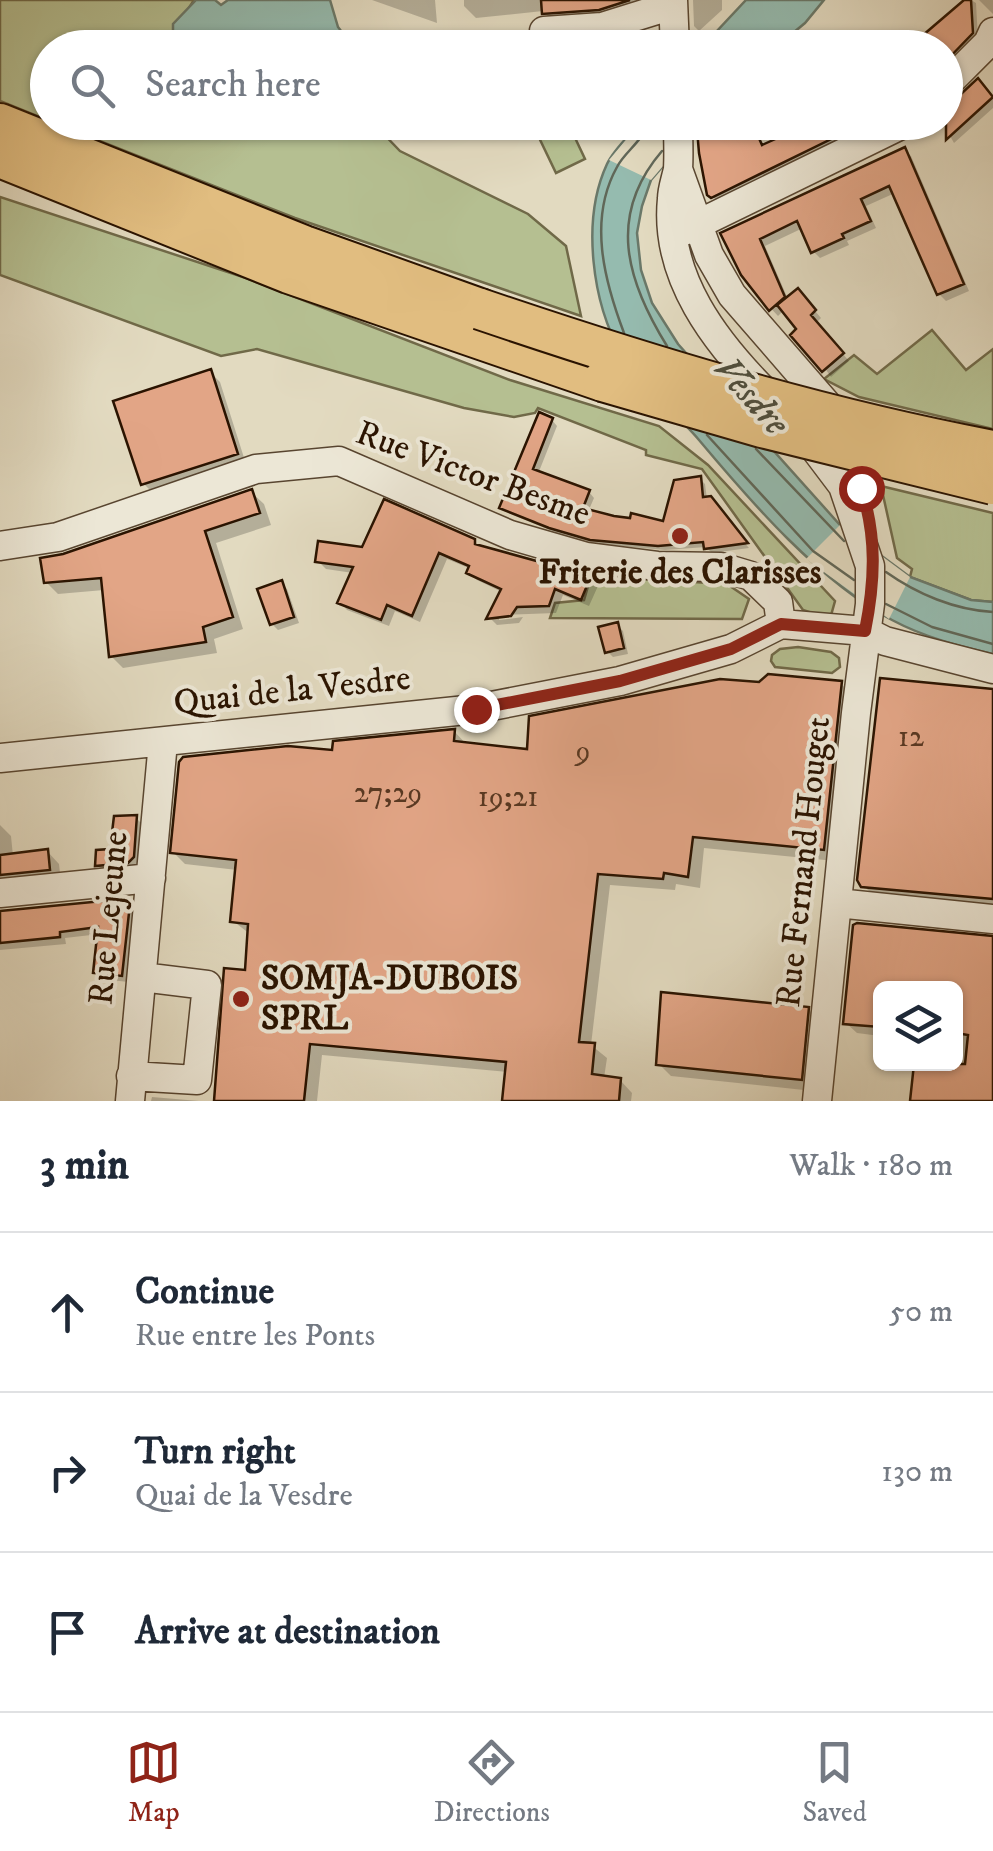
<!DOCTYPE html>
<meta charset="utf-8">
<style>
body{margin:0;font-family:"IM FELL DW Pica",serif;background:#f6f6f7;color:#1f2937}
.controls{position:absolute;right:30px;bottom:30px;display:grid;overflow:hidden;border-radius:15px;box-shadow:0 2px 8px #0004}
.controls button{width:90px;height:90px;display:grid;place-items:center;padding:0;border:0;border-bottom:2px solid #e0e1e3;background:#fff;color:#1f2937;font:50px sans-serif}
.stop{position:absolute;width:30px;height:30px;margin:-22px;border:8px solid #8f2418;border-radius:50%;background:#fff}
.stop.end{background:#8f2418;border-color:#fff;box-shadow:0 2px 10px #0008}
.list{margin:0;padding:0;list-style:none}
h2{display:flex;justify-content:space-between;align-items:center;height:130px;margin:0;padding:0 40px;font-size:42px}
h2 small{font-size:32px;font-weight:400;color:#747a83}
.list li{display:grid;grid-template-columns:65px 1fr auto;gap:30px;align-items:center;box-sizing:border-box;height:160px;padding:0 40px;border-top:2px solid #e0e1e3}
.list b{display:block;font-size:38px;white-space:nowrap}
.list p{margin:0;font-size:32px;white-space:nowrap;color:#747a83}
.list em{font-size:32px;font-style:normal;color:#747a83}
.icon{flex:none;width:55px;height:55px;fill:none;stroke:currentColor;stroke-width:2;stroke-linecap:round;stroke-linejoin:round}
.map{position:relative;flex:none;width:993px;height:1101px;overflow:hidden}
.search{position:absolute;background:#fff;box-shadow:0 2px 8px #0004;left:30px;right:30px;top:30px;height:110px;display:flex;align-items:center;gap:25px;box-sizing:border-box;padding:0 35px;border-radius:55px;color:#747a83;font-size:38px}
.sheet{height:610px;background:#fff}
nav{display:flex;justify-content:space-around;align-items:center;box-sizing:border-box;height:140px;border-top:2px solid #e0e1e3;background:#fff;font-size:28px;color:#747a83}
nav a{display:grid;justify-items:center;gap:5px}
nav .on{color:#8f2418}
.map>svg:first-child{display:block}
.green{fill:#b5bf91;stroke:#706948;stroke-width:2.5}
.water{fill:#95bbaf;stroke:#6a7869;stroke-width:2.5}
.pier{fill:#e2dac0}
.shadow{fill:#0003}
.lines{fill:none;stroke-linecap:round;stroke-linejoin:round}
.shore{stroke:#606758;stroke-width:2.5}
.building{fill:#e2a586;stroke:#2a1300;stroke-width:2.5}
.minor-casing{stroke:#584530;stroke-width:31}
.highway-casing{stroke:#2a1300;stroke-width:44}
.minor{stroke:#ece7d6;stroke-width:28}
.highway{stroke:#e1bd80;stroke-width:40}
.highway-bridge-casing{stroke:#2a1300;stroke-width:44;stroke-linecap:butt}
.highway-bridge{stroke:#e1bd80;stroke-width:40}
.route{stroke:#8f2418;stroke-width:12}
.poi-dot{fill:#8f2418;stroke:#ece7d6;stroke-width:4}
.labels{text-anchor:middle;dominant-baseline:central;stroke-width:8;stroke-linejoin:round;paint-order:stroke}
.number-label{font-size:30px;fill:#583822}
.street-label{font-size:35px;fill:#2a1300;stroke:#ece7d6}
.poi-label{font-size:35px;font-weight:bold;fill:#2a1300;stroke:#ece7d6}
.water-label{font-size:38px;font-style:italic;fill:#4f4e3d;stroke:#ece7d6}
</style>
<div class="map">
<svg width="993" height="1101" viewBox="0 0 993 1101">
<rect width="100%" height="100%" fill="#e2dac0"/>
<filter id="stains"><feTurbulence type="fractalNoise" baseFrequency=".002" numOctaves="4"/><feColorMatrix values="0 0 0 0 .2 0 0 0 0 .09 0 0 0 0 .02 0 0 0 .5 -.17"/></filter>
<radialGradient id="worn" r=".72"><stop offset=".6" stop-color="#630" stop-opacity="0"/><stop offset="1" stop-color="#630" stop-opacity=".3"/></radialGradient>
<!-- green -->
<path class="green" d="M0,0H194L171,36L173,47L48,48L47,120L0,101Z
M54,123H373L400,151L528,214L566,246L581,316L295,218Z
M532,123H568L585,159L556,173Z
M0,197L246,278L510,380L659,426L708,465L835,601L830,619L803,610L702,469L646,455V450L538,408L535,413L514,417L464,408L257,349L221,356L0,275Z
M932,330L966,370L993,349V429L859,397L824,379L854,355L877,374Z
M881,486L993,513V602L971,600L910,577L912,569L897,558Z
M591,576L727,584L749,599L742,619L550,618L555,603L584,600Z
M798,647L831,652L839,658L840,667L832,673L775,667L771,661L772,655L780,649Z"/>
<!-- water -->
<path class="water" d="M196,0H215L221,5L228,0H330L338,27L351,44L344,48L173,47V24Z
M746,0H824L805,23L776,47H702Z
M640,123H700L651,180L642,206L637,233L641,270L652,303L678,344L840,525L910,577L971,600L993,602V654C958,646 924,637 892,620C820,582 751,502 699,440C677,414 638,382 622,355C592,303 581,220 607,164C614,149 629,136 640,123Z"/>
<!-- pier -->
<path class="pier" d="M640,123H700L651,180L609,160Z
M840,525L910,577L889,619L806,559Z"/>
<!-- shadow -->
<path class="shadow" d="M435,0L437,23L372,0Z
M464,0H661L556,25L543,11L476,18L464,6Z
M693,0H722V10L699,31L694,26Z
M971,0L976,3L978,39L946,72V48H922Z
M979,0H993V14Z
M978,81L993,97V108L954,143L942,122H946V111Z
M708,122H753L764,147L803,129L800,122H884L719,203L710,194Z
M904,150L911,156L969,291L946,301L939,294L895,193L866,206L876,228L847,241L849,245L820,258L813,251L803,228L765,246L788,299L804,298L821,318L816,323L849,361L831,377L784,310L778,316L753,289L724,234Z
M210,372L220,382L246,464L153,493L143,483Z
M552,420L557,426L538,474L589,492L594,498L588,512L665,524L700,479L705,484L707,499L749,548L712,553L706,547L665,550L597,544L557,533L508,513L502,507Z
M251,492L264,504L271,525L216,543L243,629L214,639L217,653L123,668L111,656L104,590L58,594L46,582Z
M474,541L481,548L590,578L598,586L589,606L563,595L556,613L499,615V620L523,617L519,623L497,625L490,618L502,592L477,580L469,572L471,569L447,559L420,622L395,611L389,626L347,610L340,602L353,573L326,569L318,561L364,550Z
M281,583L287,589L299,623L278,630L272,624Z
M617,625L623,631L628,654L613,657L607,651Z
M841,684L854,696L835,861L704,848L700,888L676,884L675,890L610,885L591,1045L607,1058L604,1078L620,1080L632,1093L631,1101H504L508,1072L322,1055L317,1101H218L247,973L250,934L233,921L237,870L185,864L173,852L334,753L454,731L467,745L529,752Z
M993,693V907L874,896L863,885Z
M136,818L142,824L139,864L135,868L103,871L97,865L112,852Z
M0,825L11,836L13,856L47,851L59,864L61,882L0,888Z
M128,906L135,913L128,982L102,979L95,972L100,934L65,938L66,944L0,950V913Z
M856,927L993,938V1101H912L917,1064H956V988H880V1036L857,1033L846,1023Z
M808,1009L820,1021L813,1091L671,1076L659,1064Z
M152,1097L199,1101H151Z"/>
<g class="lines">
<!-- shore -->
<path class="shore" d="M662,151C607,215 626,280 667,346
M624,333C604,280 588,219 617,167C625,151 645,140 647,122
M707,435L813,551L854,580
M756,449L844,541
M886,572C917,594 955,610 993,612
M886,604L932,627L993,644"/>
</g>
<!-- building -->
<path class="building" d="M541,0H630L599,10L542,14Z
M964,0H971L973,33L946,61V48H932L922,36Z
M978,78L993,97L946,140V108Z
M703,122H752L762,145L800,128L797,122H866L711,198L707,195L699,153L697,129Z
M905,147L964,284L937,295L889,186L861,199L871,221L842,234L844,238L811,253L797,221L760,239L785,297L769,311L741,275L720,233Z
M798,288L816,310L811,315L844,353L822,372L790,335L796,329L777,305Z
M211,369L238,454L141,485L113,401Z
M539,412L553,418L533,469L590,490L583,508L614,516L630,518L631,513L663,521L674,480L701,476L703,497L711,496L748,543L704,549L703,542L658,546L590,540L549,528L499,508Z
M252,489L260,513L205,531L233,617L203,627L206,642L109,657L101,578L44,583L40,558L63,554Z
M384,499L475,539V544L591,576L581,600L555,589L549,606L517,607L511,616L486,619L501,589L466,573L469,566L439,553L412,616L387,605L381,620L337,603L353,567L315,562L318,541L362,547Z
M282,580L294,617L270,625L257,589Z
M618,622L624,648L605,653L598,627Z
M768,674L842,681L824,850L693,837L688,877L664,873L663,879L598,874L579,1042L595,1043L592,1074L621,1078L619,1101H502L506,1062L310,1044L304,1101H214L224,968L245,970L248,924L230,922L236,860L170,853L179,762L183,757L288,746L332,750L333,741L455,729L454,741L527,749L529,716L720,679L759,682Z
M880,678L993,689V899L861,887L857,880Z
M137,815L134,857L128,863L95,866L96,850L110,849L114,816Z
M48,849L50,870L0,875V855Z
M123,899L130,904L122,976L93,973L98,927L60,932V937L0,943V911Z
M857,923L993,936V1101H910L914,1064H965L968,1035L956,1033V988H880V1027L843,1024L853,925Z
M661,992L809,1007L802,1080L656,1065Z"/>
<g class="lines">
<defs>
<path id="minor" d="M673,0L675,48
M544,31L602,27L673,5
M946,85L988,43L993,32
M678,122C678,138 679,154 678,169C676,179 672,189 672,199C664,277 716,343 767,394
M678,169L709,255L732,295L836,415
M684,231L907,122
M803,433L843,486L870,566V604L856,713L817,1101
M0,546L58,537L256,469L339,461L510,535L586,557L657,566L721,567L751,576L778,602L781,624
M0,758L476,709L620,681L731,649L781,624L865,631L885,641L993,669
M0,893L151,878
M837,903L993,919
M131,1076L197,1080L207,985L142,977
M130,1101L163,742"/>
<path id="highway" d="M0,124L304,246L480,309
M0,157L289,273L603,381"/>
</defs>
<!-- minor casing -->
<use href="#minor" class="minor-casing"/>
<!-- highway casing -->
<use href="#highway" class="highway-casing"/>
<!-- minor -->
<use href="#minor" class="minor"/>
<!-- highway -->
<use href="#highway" class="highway"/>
<defs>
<path id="highway-bridge" d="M480,309C648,366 819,418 993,451
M603,381L762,427L993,484"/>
</defs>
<!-- highway-bridge casing -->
<use href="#highway-bridge" class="highway-bridge-casing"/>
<!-- highway-bridge -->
<use href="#highway-bridge" class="highway-bridge"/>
</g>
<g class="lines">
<!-- route -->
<path class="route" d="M476,709L620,681L731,649L781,624L865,631C875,581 877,536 861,488"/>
</g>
<!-- markers -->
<g class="poi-dot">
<circle cx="680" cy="536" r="10"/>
<circle cx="241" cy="999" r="10"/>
</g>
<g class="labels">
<!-- number labels -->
<g class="number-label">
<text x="911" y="737">12</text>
<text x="583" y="751">9</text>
<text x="388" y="793">27;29</text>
<text x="508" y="797">19;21</text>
</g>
<!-- street labels -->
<g class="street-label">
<text transform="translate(473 474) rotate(20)">Rue Victor Besme</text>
<text transform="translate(292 691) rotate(-6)">Quai de la Vesdre</text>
<text transform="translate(804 862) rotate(-84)">Rue Fernand Houget</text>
<text transform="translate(109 918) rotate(-85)">Rue Lejeune</text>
</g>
<!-- poi labels -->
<g class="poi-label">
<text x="680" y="573">Friterie des Clarisses</text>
<text x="261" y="979" text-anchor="start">SOMJA-DUBOIS<tspan x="261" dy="40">SPRL</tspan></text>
</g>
<!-- water labels -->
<g class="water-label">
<text transform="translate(751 396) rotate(48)">Vesdre</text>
</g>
</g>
<rect width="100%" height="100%" filter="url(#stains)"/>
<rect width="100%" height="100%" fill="url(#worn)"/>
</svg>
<div class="controls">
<button><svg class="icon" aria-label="layers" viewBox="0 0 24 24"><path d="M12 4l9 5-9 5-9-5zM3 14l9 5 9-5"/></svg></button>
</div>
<div class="stop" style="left:861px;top:488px"></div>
<div class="stop end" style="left:476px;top:709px"></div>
<div class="search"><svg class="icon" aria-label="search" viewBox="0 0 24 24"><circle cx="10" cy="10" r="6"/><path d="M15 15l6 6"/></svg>Search here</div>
</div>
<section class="sheet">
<h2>3 min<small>Walk · 180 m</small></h2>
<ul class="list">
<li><svg class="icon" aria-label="ahead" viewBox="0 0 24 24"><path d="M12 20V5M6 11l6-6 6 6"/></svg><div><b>Continue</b><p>Rue entre les Ponts</p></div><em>50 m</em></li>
<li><svg class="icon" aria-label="right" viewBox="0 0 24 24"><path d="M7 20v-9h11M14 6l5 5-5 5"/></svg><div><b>Turn right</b><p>Quai de la Vesdre</p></div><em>130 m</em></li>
<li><svg class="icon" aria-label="arrive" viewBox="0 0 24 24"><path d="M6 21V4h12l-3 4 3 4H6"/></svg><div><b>Arrive at destination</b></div></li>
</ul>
</section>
<nav>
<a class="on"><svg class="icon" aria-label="map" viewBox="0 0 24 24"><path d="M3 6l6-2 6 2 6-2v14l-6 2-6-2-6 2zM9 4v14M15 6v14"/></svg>Map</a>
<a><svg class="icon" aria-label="directions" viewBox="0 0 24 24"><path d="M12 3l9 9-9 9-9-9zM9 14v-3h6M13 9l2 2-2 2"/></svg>Directions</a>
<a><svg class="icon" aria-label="saved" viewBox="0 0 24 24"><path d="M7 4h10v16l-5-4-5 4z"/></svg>Saved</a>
</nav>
